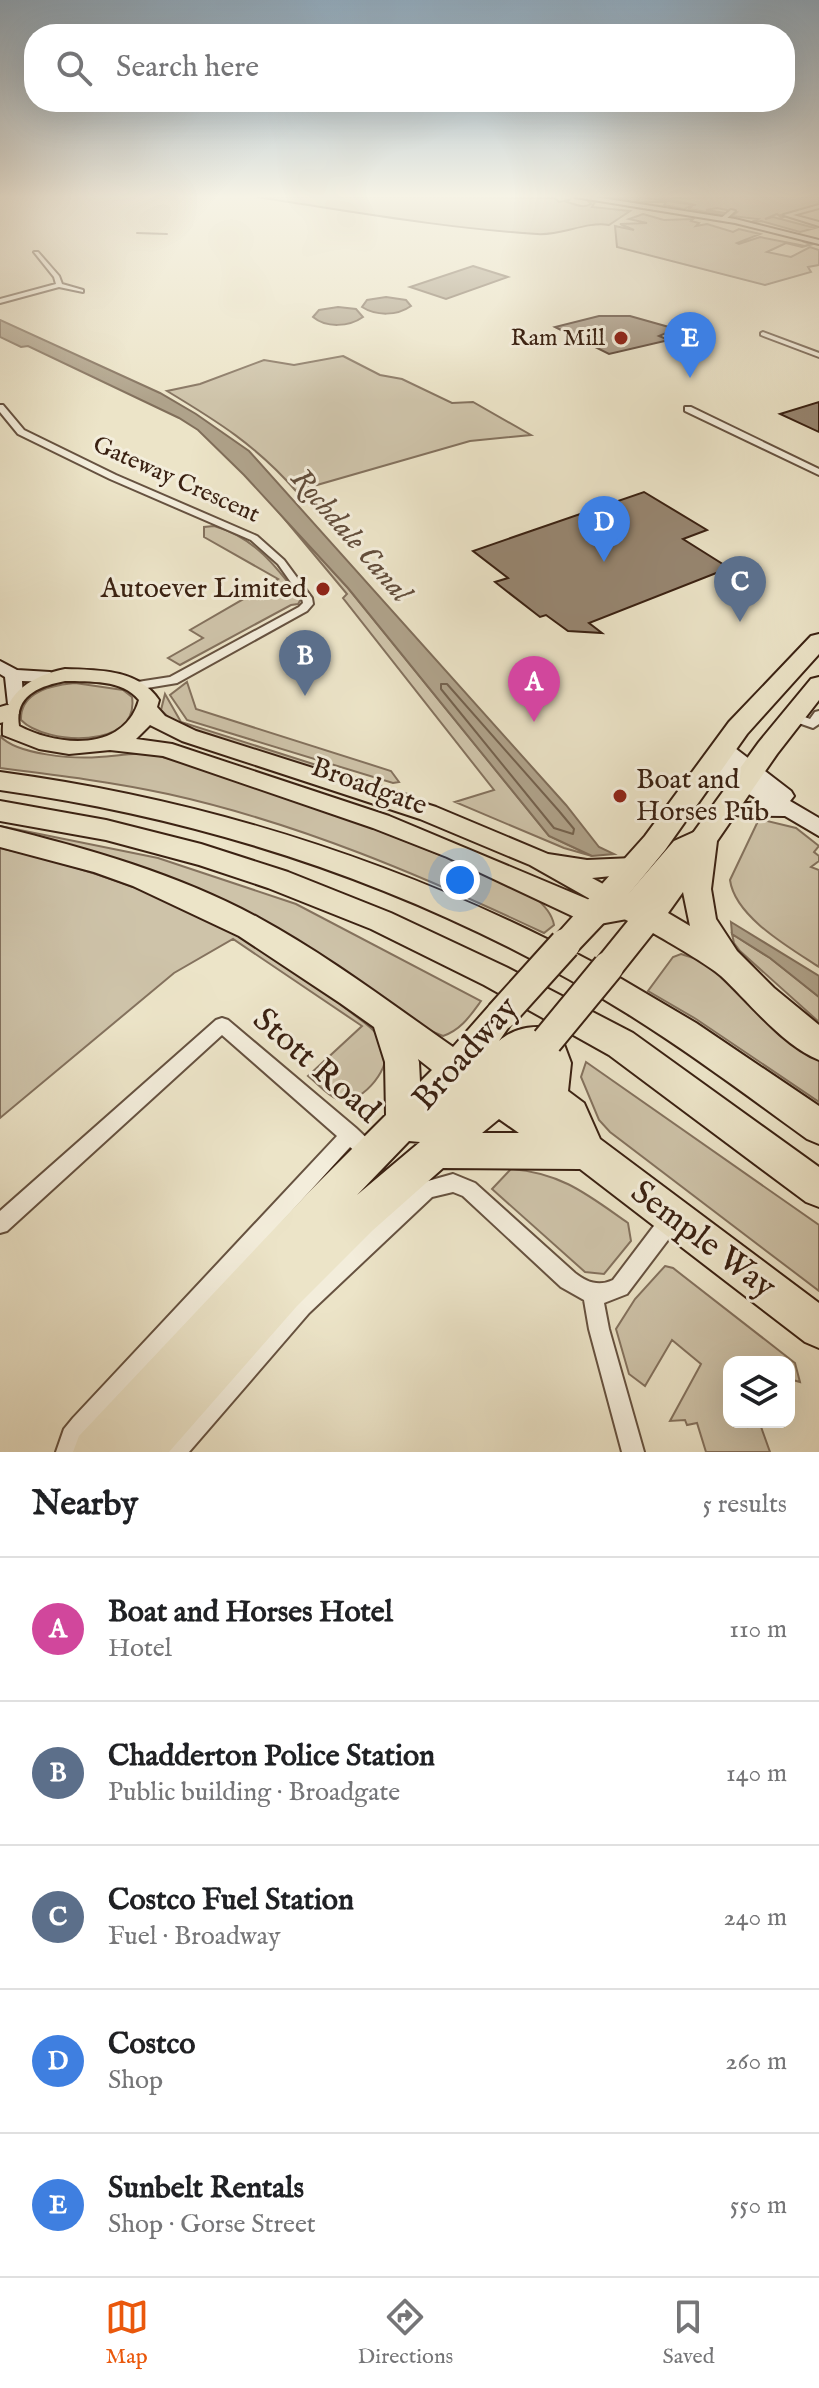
<!DOCTYPE html>
<meta charset="utf-8">
<style>
body{margin:0;font-family:"IM FELL English",serif;background:#f6f6f6;color:#202124}
.controls{position:absolute;right:24px;bottom:24px;display:grid;overflow:hidden;border-radius:16px;box-shadow:0 8px 32px #0002}
.controls button{width:72px;height:72px;display:grid;place-items:center;padding:0;border:0;border-bottom:2px solid #e0e0e0;background:#fff;color:#202124;font:40px sans-serif}
.you{position:absolute;left:460px;top:880px;width:28px;height:28px;margin:-20px;border:6px solid #fff;border-radius:50%;background:#1a73e8;box-shadow:0 0 0 12px #1a73e833}
.badge{display:grid;place-items:center;width:52px;height:52px;border-radius:50%;background:#ea580c;color:#fff;font-size:26px;font-weight:700}
.pin{position:absolute;translate:-50% -66px;filter:drop-shadow(0 2px 4px #0008)}
.pin::after{content:'';position:absolute;top:42px;width:28px;height:24px;background:inherit;clip-path:polygon(0 0,100% 0,50% 100%)}
.list{margin:0;padding:0;list-style:none}
h2{display:flex;justify-content:space-between;align-items:center;height:104px;margin:0;padding:0 32px;font-size:34px}
h2 small{font-size:26px;font-weight:400;color:#757577}
.list li{display:grid;grid-template-columns:52px 1fr auto;gap:24px;align-items:center;box-sizing:border-box;height:144px;padding:0 32px;border-top:2px solid #e0e0e0}
.list b{display:block;font-size:30px;white-space:nowrap}
.list p{margin:0;font-size:26px;white-space:nowrap;color:#757577}
.list em{font-size:26px;font-style:normal;color:#757577}
.icon{flex:none;width:44px;height:44px;fill:none;stroke:currentColor;stroke-width:2;stroke-linecap:round;stroke-linejoin:round}
.map{position:relative;flex:none;width:819px;height:1452px;overflow:hidden}
.search{position:absolute;background:#fff;box-shadow:0 8px 32px #0002;left:24px;right:24px;top:24px;height:88px;display:flex;align-items:center;gap:20px;box-sizing:border-box;padding:0 28px;border-radius:32px;color:#757577;font-size:30px}
.sheet{height:824px;background:#fff}
nav{display:flex;justify-content:space-around;align-items:center;box-sizing:border-box;height:112px;border-top:2px solid #e0e0e0;background:#fff;font-size:22px;color:#757577}
nav a{display:grid;justify-items:center;gap:4px}
nav .on{color:#ea580c}
.map>svg:first-child{display:block}
.green{fill:#cec3a9;stroke:#84725e;stroke-width:2}
.water{fill:#afa28a;stroke:#806e5a;stroke-width:2}
.lines{fill:none;stroke-linecap:round;stroke-linejoin:round}
.shore{stroke:#74624e;stroke-width:2}
.stream{stroke:#806e5a;stroke-width:2}
.building{fill:#978671;stroke:#3a2112;stroke-width:2}
.street-casing{stroke:#665240;stroke-width:4}
.secondary-casing{stroke:#3a2112;stroke-width:4}
.primary-casing{stroke:#3a2112;stroke-width:4}
.highway-casing{stroke:#3a2112;stroke-width:4}
.street{fill:#f3eddb;fill-rule:evenodd}
.secondary{fill:#f3eddb;fill-rule:evenodd}
.primary{fill:#ece4c8;fill-rule:evenodd}
.highway{fill:#ece4c8;fill-rule:evenodd}
.highway-bridge-casing{stroke:#3a2112;stroke-width:34;stroke-linecap:butt}
.highway-bridge{stroke:#ece4c8;stroke-width:30}
.poi-dot{fill:#8f2418;stroke:#f3eddb;stroke-width:3}
.labels{text-anchor:middle;dominant-baseline:central;stroke-width:6;stroke-linejoin:round;paint-order:stroke}
.far-poi-label{font-size:24px;fill:#3a2112;stroke:#f3eddb;text-anchor:end}
.far-street-label{font-size:24px;fill:#3a2112;stroke:#f3eddb}
.poi-label{font-size:28px;fill:#3a2112;stroke:#f3eddb;text-anchor:end}
.street-label{font-size:28px;fill:#3a2112;stroke:#f3eddb}
.water-label{font-size:30px;font-style:italic;fill:#634e3c;stroke:#f3eddb}
.near-street-label{font-size:34px;fill:#3a2112;stroke:#f3eddb}
</style>
<div class="map">
<svg width="819" height="1452" viewBox="0 0 819 1452">
<rect width="100%" height="100%" fill="#ece4c8"/>
<filter id="stains"><feTurbulence type="fractalNoise" baseFrequency=".0025" numOctaves="4"/><feColorMatrix values="0 0 0 0 .2 0 0 0 0 .09 0 0 0 0 .02 0 0 0 .5 -.17"/></filter>
<radialGradient id="worn" r=".72"><stop offset=".6" stop-color="#630" stop-opacity="0"/><stop offset="1" stop-color="#630" stop-opacity=".3"/></radialGradient>
<!-- green -->
<path class="green" d="M256,197L555,198L559,202L569,200L567,202C575,204 582,209 591,204L588,201L595,202L592,207L630,211L609,225C586,221 561,236 537,234C442,228 350,211 256,197Z
M640,197L696,205L658,198L819,197V205L781,215L784,217L782,218L777,214L765,219L773,217L815,228L800,232L761,221L750,223L758,219L732,216L737,212L717,208L706,210L725,213L723,215L689,209L693,205L684,209L664,205L666,202H638L639,199L632,203L624,198H609Z
M643,214L664,220L693,219L691,221L699,223L696,226L707,224L733,232L739,229L760,234L737,243L739,244L760,237L805,246L810,244L802,241L817,243L802,247L786,243L767,252L791,257L810,247L819,250V265L808,267L811,272L765,285L617,247L615,226L634,230L620,224L647,223L629,219Z
M343,356L380,375L402,379L452,403L473,402L531,435L470,441L296,491C257,446 217,421 167,391L200,384L264,360L294,365Z
M277,510L348,588L549,836L592,856L564,848L455,802L494,790L343,598L347,594Z
M214,526C254,537 276,566 301,599L298,604L291,605L180,665L168,658L203,638L190,630L278,579L204,537V527Z
M187,682L196,709L391,771L399,782L393,783L187,720L170,695Z
M75,683L123,690L132,697C140,750 45,745 21,720C20,692 52,685 75,683Z
M165,694L181,722L411,795L409,798L190,730L169,718L161,710Z
M0,736C17,755 74,759 99,757C120,756 137,751 159,756C248,778 348,818 433,852C465,865 504,876 533,896C542,903 552,913 554,925L544,933C423,876 299,823 168,794C113,782 56,775 0,768Z
M759,819L796,828L819,846L814,852L819,856V861L811,867L819,870V967C790,948 735,917 730,880Z
M0,826L158,858L296,904L481,1001C470,1016 461,1030 443,1036L414,1024L194,889L135,865L0,830Z
M0,848C128,877 242,923 344,1007C357,1018 382,1032 386,1050C390,1070 359,1108 337,1099C327,1095 317,1083 308,1076L362,1026L233,939L174,973L0,1118Z
M732,934L770,958L819,997V1022L740,951L734,943Z
M681,954L703,961L819,1057V1102L696,1019L648,991L673,957Z
M586,1062L819,1225V1291L610,1132L599,1120L581,1077Z
M511,1169C562,1173 588,1195 628,1223L631,1241L604,1274L585,1272L492,1189Z
M665,1266L673,1268L795,1363L800,1382L789,1379V1362H729V1422H745L748,1427L760,1424L770,1452H706L697,1423L687,1425L685,1420L670,1421L701,1364L672,1340L645,1386L629,1374L616,1329L635,1299Z"/>
<!-- water -->
<path class="water" d="M473,266L508,277L446,299L410,287Z
M386,297L406,300L411,306C397,316 376,316 362,307L367,300Z
M338,307L356,309L363,317C349,327 326,328 313,317L319,310Z
M0,320L160,393L196,414L249,451L566,805L599,847L614,854L592,856L549,836L348,588L244,475L198,430L179,418L28,346L21,347L0,337Z
M731,922L819,976V997L770,958L732,934Z"/>
<g class="lines">
<!-- shore -->
<path class="shore" d="M441,684H447L559,811L574,829L573,834L554,828L441,689Z"/>
<!-- stream -->
<path class="stream" d="M137,233L167,234"/>
</g>
<!-- building -->
<path class="building" d="M599,316H630L676,329L659,336L669,340L609,354L555,327Z
M819,402V432L780,414Z
M644,492L707,530L683,539L729,568L589,623L602,633L568,631L546,615L540,617L495,582L508,578L473,551Z"/>
<g class="lines">
<defs>
<path id="street" d="M819,205V208L793,215L819,222V226L784,215Z
M731,210L735,211L725,220H721V218Z
M34,252H38L59,276L62,284L83,290V292L59,287L0,303V299L56,284L54,277Z
M763,332L819,353V357L761,335V333Z
M0,405H3L24,430L116,475L257,536L284,560L312,598L313,604L307,611L177,683L135,690L131,689L129,686L131,683L170,677L299,607L303,603L302,598L278,564L251,540L110,479L18,434L0,412Z
M685,407H691L819,469V475L685,411Z
M819,711V724L813,728L790,720L788,717L794,713L810,719L815,712Z
M222,1018L228,1020L356,1128L375,1146L378,1152L375,1158L369,1161L363,1158L350,1147L89,1434L81,1443L78,1452H56L64,1429L73,1418L337,1136L222,1035L7,1231L0,1233V1211L216,1020Z
M453,1174L475,1183L575,1273C587,1282 598,1287 613,1280L663,1214L670,1212L677,1214L679,1221L677,1228L627,1294L604,1303L609,1329L644,1452H622L589,1329L584,1300L561,1287L463,1196L453,1192L432,1197L309,1313L189,1452H164L167,1444L295,1299L421,1183Z"/>
<path id="secondary" d="M575,197H595L735,219L819,240V244L735,223Z
M0,661L17,670L50,672L58,677L50,682L22,681L23,700L20,704H8L5,677L0,674Z
M724,743L731,745L791,791L794,796L790,801L819,818V836L785,816L719,815L716,810L719,805L762,802L737,787L710,764L708,759L710,754L717,753L715,749L717,745Z"/>
<path id="primary" d="M65,669C98,670 138,669 159,700L157,707L165,716L196,731L436,807L548,854L587,860L633,858L641,861L645,867L641,873L592,878L616,891L620,898L618,902L622,901L674,841L705,827L713,829L716,835L713,841L690,853L638,917L594,925L585,922L447,857L373,828L163,756L110,750L69,754L39,749L3,735C0,693 34,675 65,669ZM65,681C90,682 122,679 139,700C124,752 59,747 19,726C14,696 39,686 65,681ZM150,725L182,741L420,819L530,865L599,904L389,816L172,744L136,739Z"/>
<path id="highway" d="M819,634V654L747,734L665,850L628,895L643,902L759,742L811,679L819,677V700L777,754L717,841L711,889L716,919L737,951L774,988L819,1025V1060C783,1046 749,1002 721,976C710,966 667,941 653,933L618,977L696,1023L819,1106V1144L807,1139C748,1096 690,1053 628,1014C434,894 226,822 0,790V772C194,798 376,854 551,941L645,836L729,722L811,636ZM683,892L690,926L668,913ZM613,913L628,921L594,963L575,953Z
M7,705L15,707L19,713L15,719L0,723V707Z
M0,801L106,820L201,844L288,872L391,913L506,967L633,1033L819,1167V1207L806,1202L609,1055L484,985L371,929L268,888L199,865L106,840L0,821Z
M0,827C90,849 177,874 259,918C327,955 390,1003 453,1047L490,1005L501,1001L512,1005L517,1015L499,1041C515,1027 539,1023 559,1031L571,1063L568,1091L584,1103L600,1139L819,1303V1348L805,1342L580,1169L443,1168L372,1231L297,1306L169,1452H73L79,1436L309,1192L386,1115L385,1062L374,1027L340,1003L239,936L133,886L94,872L0,847ZM418,1059L432,1070L420,1082L419,1062ZM499,1119L519,1133H482ZM409,1141L420,1142L357,1195Z"/>
</defs>
<!-- street casing -->
<use href="#street" class="street-casing"/>
<!-- secondary casing -->
<use href="#secondary" class="secondary-casing"/>
<!-- primary casing -->
<use href="#primary" class="primary-casing"/>
<!-- highway casing -->
<use href="#highway" class="highway-casing"/>
<!-- street -->
<use href="#street" class="street"/>
<!-- secondary -->
<use href="#secondary" class="secondary"/>
<!-- primary -->
<use href="#primary" class="primary"/>
<!-- highway -->
<use href="#highway" class="highway"/>
<defs>
<path id="highway-bridge" d="M501,1015L565,944
M547,1041L608,967"/>
</defs>
<!-- highway-bridge casing -->
<use href="#highway-bridge" class="highway-bridge-casing"/>
<!-- highway-bridge -->
<use href="#highway-bridge" class="highway-bridge"/>
</g>
<!-- sky -->
<linearGradient id="sky" x2="0" y2="1"><stop stop-color="#91adc2"/><stop offset="0.49" stop-color="#f6f3e6"/><stop offset="1" stop-color="#f6f3e6" stop-opacity="0"/></linearGradient>
<rect width="819" height="401" fill="url(#sky)"/>
<!-- markers -->
<g class="poi-dot">
<circle cx="621" cy="338" r="8"/>
<circle cx="323" cy="589" r="8"/>
<circle cx="620" cy="796" r="8"/>
</g>
<g class="labels">
<!-- far-poi labels -->
<g class="far-poi-label">
<text x="605" y="338">Ram Mill</text>
</g>
<!-- far-street labels -->
<g class="far-street-label">
<text transform="translate(176 480) rotate(24)">Gateway Crescent</text>
</g>
<!-- poi labels -->
<g class="poi-label">
<text x="307" y="589">Autoever Limited</text>
<text x="636" y="780" text-anchor="start">Boat and<tspan x="636" dy="32">Horses Pub</tspan></text>
</g>
<!-- street labels -->
<g class="street-label">
<text transform="translate(369 787) rotate(20)">Broadgate</text>
</g>
<!-- water labels -->
<g class="water-label">
<text transform="translate(350 536) rotate(49)">Rochdale Canal</text>
</g>
<!-- near-street labels -->
<g class="near-street-label">
<text transform="translate(466 1054) rotate(-48)">Broadway</text>
<text transform="translate(316 1066) rotate(41)">Stott Road</text>
<text transform="translate(703 1240) rotate(37)">Semple Way</text>
</g>
</g>
<rect width="100%" height="100%" filter="url(#stains)"/>
<rect width="100%" height="100%" fill="url(#worn)"/>
</svg>
<div class="controls">
<button><svg class="icon" aria-label="layers" viewBox="0 0 24 24"><path d="M12 4l9 5-9 5-9-5zM3 14l9 5 9-5"/></svg></button>
</div>
<div class="you"></div>
<div class="pin badge" style="left:534px;top:722px;background:#d1479c">A</div>
<div class="pin badge" style="left:305px;top:696px;background:#5c6f8a">B</div>
<div class="pin badge" style="left:740px;top:622px;background:#5c6f8a">C</div>
<div class="pin badge" style="left:604px;top:562px;background:#3f7fe0">D</div>
<div class="pin badge" style="left:690px;top:378px;background:#3f7fe0">E</div>
<div class="search"><svg class="icon" aria-label="search" viewBox="0 0 24 24"><circle cx="10" cy="10" r="6"/><path d="M15 15l6 6"/></svg>Search here</div>
</div>
<section class="sheet">
<h2>Nearby<small>5 results</small></h2>
<ul class="list">
<li><span class="badge" style="background:#d1479c">A</span><div><b>Boat and Horses Hotel</b><p>Hotel</p></div><em>110 m</em></li>
<li><span class="badge" style="background:#5c6f8a">B</span><div><b>Chadderton Police Station</b><p>Public building · Broadgate</p></div><em>140 m</em></li>
<li><span class="badge" style="background:#5c6f8a">C</span><div><b>Costco Fuel Station</b><p>Fuel · Broadway</p></div><em>240 m</em></li>
<li><span class="badge" style="background:#3f7fe0">D</span><div><b>Costco</b><p>Shop</p></div><em>260 m</em></li>
<li><span class="badge" style="background:#3f7fe0">E</span><div><b>Sunbelt Rentals</b><p>Shop · Gorse Street</p></div><em>550 m</em></li>
</ul>
</section>
<nav>
<a class="on"><svg class="icon" aria-label="map" viewBox="0 0 24 24"><path d="M3 6l6-2 6 2 6-2v14l-6 2-6-2-6 2zM9 4v14M15 6v14"/></svg>Map</a>
<a><svg class="icon" aria-label="directions" viewBox="0 0 24 24"><path d="M12 3l9 9-9 9-9-9zM9 14v-3h6M13 9l2 2-2 2"/></svg>Directions</a>
<a><svg class="icon" aria-label="saved" viewBox="0 0 24 24"><path d="M7 4h10v16l-5-4-5 4z"/></svg>Saved</a>
</nav>
